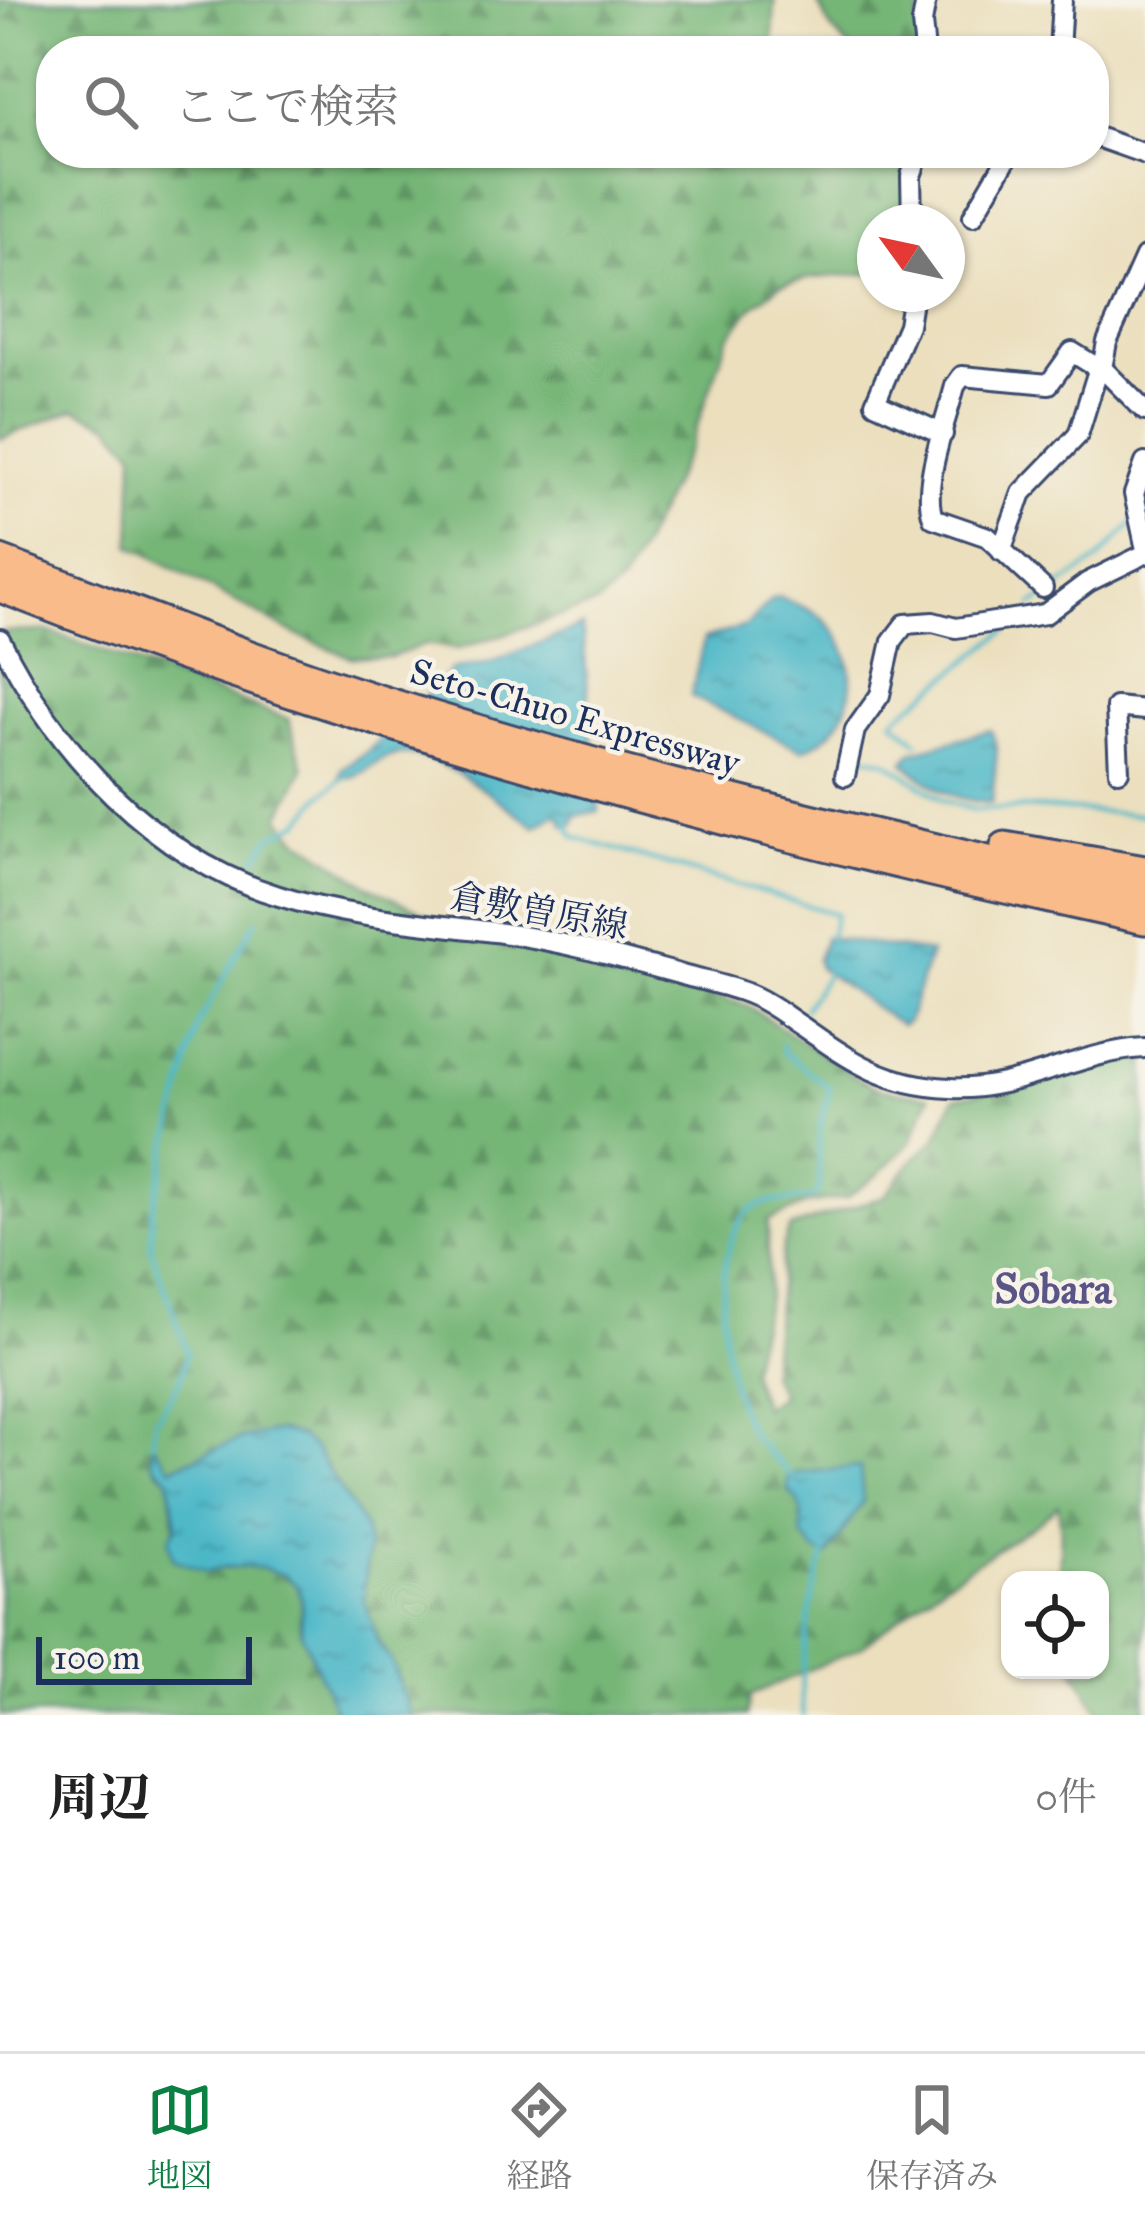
<!DOCTYPE html>
<html lang="ja">
<meta charset="utf-8">
<style>
body{margin:0;font-family:"IM FELL Great Primer","Noto Serif JP",serif;background:#f6f6f6;color:#222}
.controls{position:absolute;right:36px;bottom:36px;display:grid;overflow:hidden;border-radius:24px;box-shadow:0 3px 9px #0004}
.controls button{width:108px;height:108px;display:grid;place-items:center;padding:0;border:0;border-bottom:3px solid #e0e0e0;background:#fff;color:#222;font:60px sans-serif}
.compass{position:absolute;left:857px;top:204px;width:108px;height:108px;border-radius:50%;background:#fff;box-shadow:0 3px 9px #0004;rotate:303deg}
.scale{position:absolute;left:36px;bottom:30px;width:216px;box-sizing:border-box;padding-left:12px;border:6px solid #1b2f5e;border-top:0;font-size:33px;line-height:42px;white-space:nowrap;color:#1b2f5e;-webkit-text-stroke:9px #f7f3e8;paint-order:stroke}
.list{margin:0;padding:0;list-style:none}
h2{display:flex;justify-content:space-between;align-items:center;height:156px;margin:0;padding:0 48px;font-size:51px}
h2 small{font-size:39px;font-weight:400;color:#767676}
.icon{flex:none;width:66px;height:66px;fill:none;stroke:currentColor;stroke-width:2;stroke-linecap:round;stroke-linejoin:round}
.map{position:relative;flex:none;width:1145px;height:1715px;overflow:hidden}
.search{position:absolute;background:#fff;box-shadow:0 3px 9px #0004;left:36px;right:36px;top:36px;height:132px;display:flex;align-items:center;gap:30px;box-sizing:border-box;padding:0 42px;border-radius:48px;color:#767676;font-size:45px}
.sheet{height:336px;background:#fff}
nav{display:flex;justify-content:space-around;align-items:center;box-sizing:border-box;height:168px;border-top:3px solid #e0e0e0;background:#fff;font-size:33px;color:#767676}
nav a{display:grid;justify-items:center;gap:6px}
nav .on{color:#0b8043}
.map>svg:first-child{display:block}
.forest{fill:url(#forest-firs);stroke:#48726a;stroke-width:3;fill-rule:evenodd}
.water{fill:url(#water-ripples);stroke:#337392;stroke-width:3}
.lines{fill:none;stroke-linecap:round;stroke-linejoin:round}
.stream{stroke:#4bb7c7;stroke-width:4.5}
.minor-casing{stroke:#3a496c;stroke-width:24}
.highway-casing{stroke:#3a496c;stroke-width:33}
.minor{stroke:#fff;stroke-width:18}
.highway{stroke:#fabb8b;stroke-width:27}
.labels{text-anchor:middle;dominant-baseline:central;stroke-width:9;stroke-linejoin:round;paint-order:stroke}
.street-label{font-size:36px;fill:#1b2f5e;stroke:#f7f3e8}
.quarter-label{font-size:42px;font-weight:bold;fill:#5a5587;stroke:#f7f3e8}
</style>
<div class="map">
<svg width="1145" height="1715" viewBox="0 0 1145 1715">
<defs>
<pattern id="forest-firs" width="22" height="20" patternUnits="userSpaceOnUse" patternTransform="scale(3)"><rect width="22" height="20" fill="#75b576"/><path d="M5 1l3.5 6h-7zM16 11l3.5 6h-7z" fill="#5f9464"/></pattern>
<pattern id="water-ripples" width="26" height="14" patternUnits="userSpaceOnUse" patternTransform="scale(3)"><rect width="26" height="14" fill="#4bb7c7"/><path d="M2 4q2-2 4 0t4 0M15 11q2-2 4 0t4 0" fill="none" stroke="#3e95a5"/></pattern>
</defs>
<rect width="100%" height="100%" fill="#f7f3e8"/>
<filter id="ink" filterUnits="userSpaceOnUse"><feTurbulence type="fractalNoise" baseFrequency=".00833" numOctaves="2"/><feDisplacementMap in="SourceGraphic" scale="24" xChannelSelector="R" yChannelSelector="G"/><feConvolveMatrix kernelMatrix="1 2 1 2 8 2 1 2 1" color-interpolation-filters="sRGB"/></filter>
<filter id="wash" filterUnits="userSpaceOnUse"><feTurbulence type="fractalNoise" baseFrequency=".004" numOctaves="4" result="noise"/><feDisplacementMap in="SourceGraphic" scale="48" xChannelSelector="R" yChannelSelector="G"/><feGaussianBlur stdDeviation="2.7" result="paint"/><feColorMatrix in="noise" values="0 0 0 0 0 0 0 0 0 0 0 0 0 0 0 0 0 1.4 0 .05"/><feComposite in="paint" operator="in"/></filter>
<g filter="url(#wash)">
<rect width="100%" height="100%" fill="#ebdfbe"/>
<!-- forest -->
<path class="forest" d="M0,0H775L772,51H51V153H912L903,222H875V273L811,278L780,285L753,306L728,338L689,448L641,548L623,581L598,604L458,649L426,644L391,657H350L297,635L131,545L134,451L110,425L75,409L0,439Z
M816,0H919V51H853L831,29Z
M48,631L288,719L304,768L280,817L297,838L368,885L475,939L608,966L748,1006L856,1077L880,1089L930,1096L911,1142L877,1175L846,1198L809,1203L768,1221V1294L750,1371L763,1407L781,1395L770,1373L783,1245L790,1228L885,1196L912,1161L936,1139L954,1098L1027,1083L1094,1061L1145,1058V1715H1101L1075,1670H1100V1580H1059L1061,1532L1058,1505L1039,1522L938,1587L861,1647L750,1696L747,1715H411L391,1661L378,1642L363,1597L368,1545L363,1525L315,1450L301,1438L280,1431L241,1438L171,1468L154,1446L156,1469L169,1479L180,1560L207,1572C234,1564 287,1560 300,1592C305,1605 297,1616 301,1629C310,1658 328,1686 337,1715H0V632ZM799,1499L863,1501L827,1556L801,1528L805,1513Z"/>
<!-- water -->
<path class="water" d="M779,597C792,603 811,608 822,618C867,657 859,730 802,750L691,696L704,639L746,626L772,599Z
M582,626L599,811L575,816L573,824L565,826L558,813L535,826C501,804 432,743 391,756C372,762 363,779 340,778L342,769L368,751L452,670L492,662Z
M991,730L997,749L992,803C950,800 935,789 904,762L912,752Z
M825,937L930,953L908,1021L902,1025L894,1021L819,967L817,960Z
M280,1431L301,1437L315,1450L363,1525L368,1545L363,1597L378,1642L391,1661L411,1715H337L301,1632L302,1599L297,1586L284,1575L262,1568L226,1567L207,1572L173,1559L169,1539L177,1525L169,1479L152,1462V1443L171,1468L242,1438Z
M860,1467L863,1501L827,1556L815,1551L802,1536C800,1515 807,1506 788,1491V1474Z"/>
<g class="lines">
<!-- stream -->
<path class="stream" d="M1033,605L1098,560L1134,522
M918,742L893,720L1007,630
M860,755L886,761L944,801L974,810L1038,808L1145,815
M568,824L574,837L836,914L828,943
M256,859L269,838L301,821L322,795L346,776
M804,1009L830,969
M782,1045L783,1052L830,1088L819,1132V1193C799,1207 767,1194 748,1212C707,1252 723,1373 744,1420C754,1445 776,1456 791,1477
M152,1443L155,1421L181,1379L187,1351L151,1248L152,1212L198,1024L256,921
M803,1715C798,1673 811,1589 826,1550"/>
</g>
</g>
<g filter="url(#ink)">
<g class="lines">
<defs>
<path id="minor" d="M925,51L922,23L926,0
M1059,51L1062,0
M1094,136L1145,154
M973,216L1010,153
M912,222L911,176L919,153
M1145,257L1107,342L1102,368L1145,411
M913,294L908,325L875,403L943,434
M1145,463L1134,494L1145,545
M1001,551L1022,493L1078,435L1096,377L1102,368
M1043,588L988,537L933,518C921,485 946,422 955,386L962,376L1049,384L1072,352L1101,370
M0,639C57,753 154,858 279,896C352,919 427,923 502,933C562,941 621,958 679,974C702,981 727,985 749,994C768,1001 786,1016 803,1027C854,1063 886,1085 950,1088C1017,1092 1079,1051 1145,1048
M1119,771L1116,707L1145,710
M845,776L855,730L880,695L892,641L905,624L933,622L956,628L1045,614L1088,582L1145,554"/>
<path id="highway" d="M0,560C129,608 254,660 385,701C635,779 890,839 1145,895
M0,588C372,735 755,836 1145,920
M1005,846L1145,870"/>
</defs>
<!-- minor casing -->
<use href="#minor" class="minor-casing"/>
<!-- highway casing -->
<use href="#highway" class="highway-casing"/>
<!-- minor -->
<use href="#minor" class="minor"/>
<!-- highway -->
<use href="#highway" class="highway"/>
</g>
</g>
<g class="labels">
<!-- street labels -->
<g class="street-label">
<text transform="translate(575 717) rotate(16)">Seto-Chuo Expressway</text>
<text transform="translate(539 911) rotate(10)">倉敷曽原線</text>
</g>
<!-- quarter labels -->
<g class="quarter-label">
<text x="1053" y="1289">Sobara</text>
</g>
</g>
</svg>
<div class="controls">
<button><svg class="icon" aria-label="locate" viewBox="0 0 24 24"><circle cx="12" cy="12" r="6"/><path d="M12 2v4M12 18v4M2 12h4M18 12h4"/></svg></button>
</div>
<svg class="compass" viewBox="-18 -18 36 36"><path d="M0-13l5 13h-10z" fill="#e53935"/><path d="M0 13l5-13h-10z" fill="#767676"/></svg>
<div class="scale">100 m</div>
<div class="search"><svg class="icon" aria-label="search" viewBox="0 0 24 24"><circle cx="10" cy="10" r="6"/><path d="M15 15l6 6"/></svg>ここで検索</div>
</div>
<section class="sheet">
<h2>周辺<small>0件</small></h2>
<ul class="list">
</ul>
</section>
<nav>
<a class="on"><svg class="icon" aria-label="map" viewBox="0 0 24 24"><path d="M3 6l6-2 6 2 6-2v14l-6 2-6-2-6 2zM9 4v14M15 6v14"/></svg>地図</a>
<a><svg class="icon" aria-label="directions" viewBox="0 0 24 24"><path d="M12 3l9 9-9 9-9-9zM9 14v-3h6M13 9l2 2-2 2"/></svg>経路</a>
<a><svg class="icon" aria-label="saved" viewBox="0 0 24 24"><path d="M7 4h10v16l-5-4-5 4z"/></svg>保存済み</a>
</nav>
